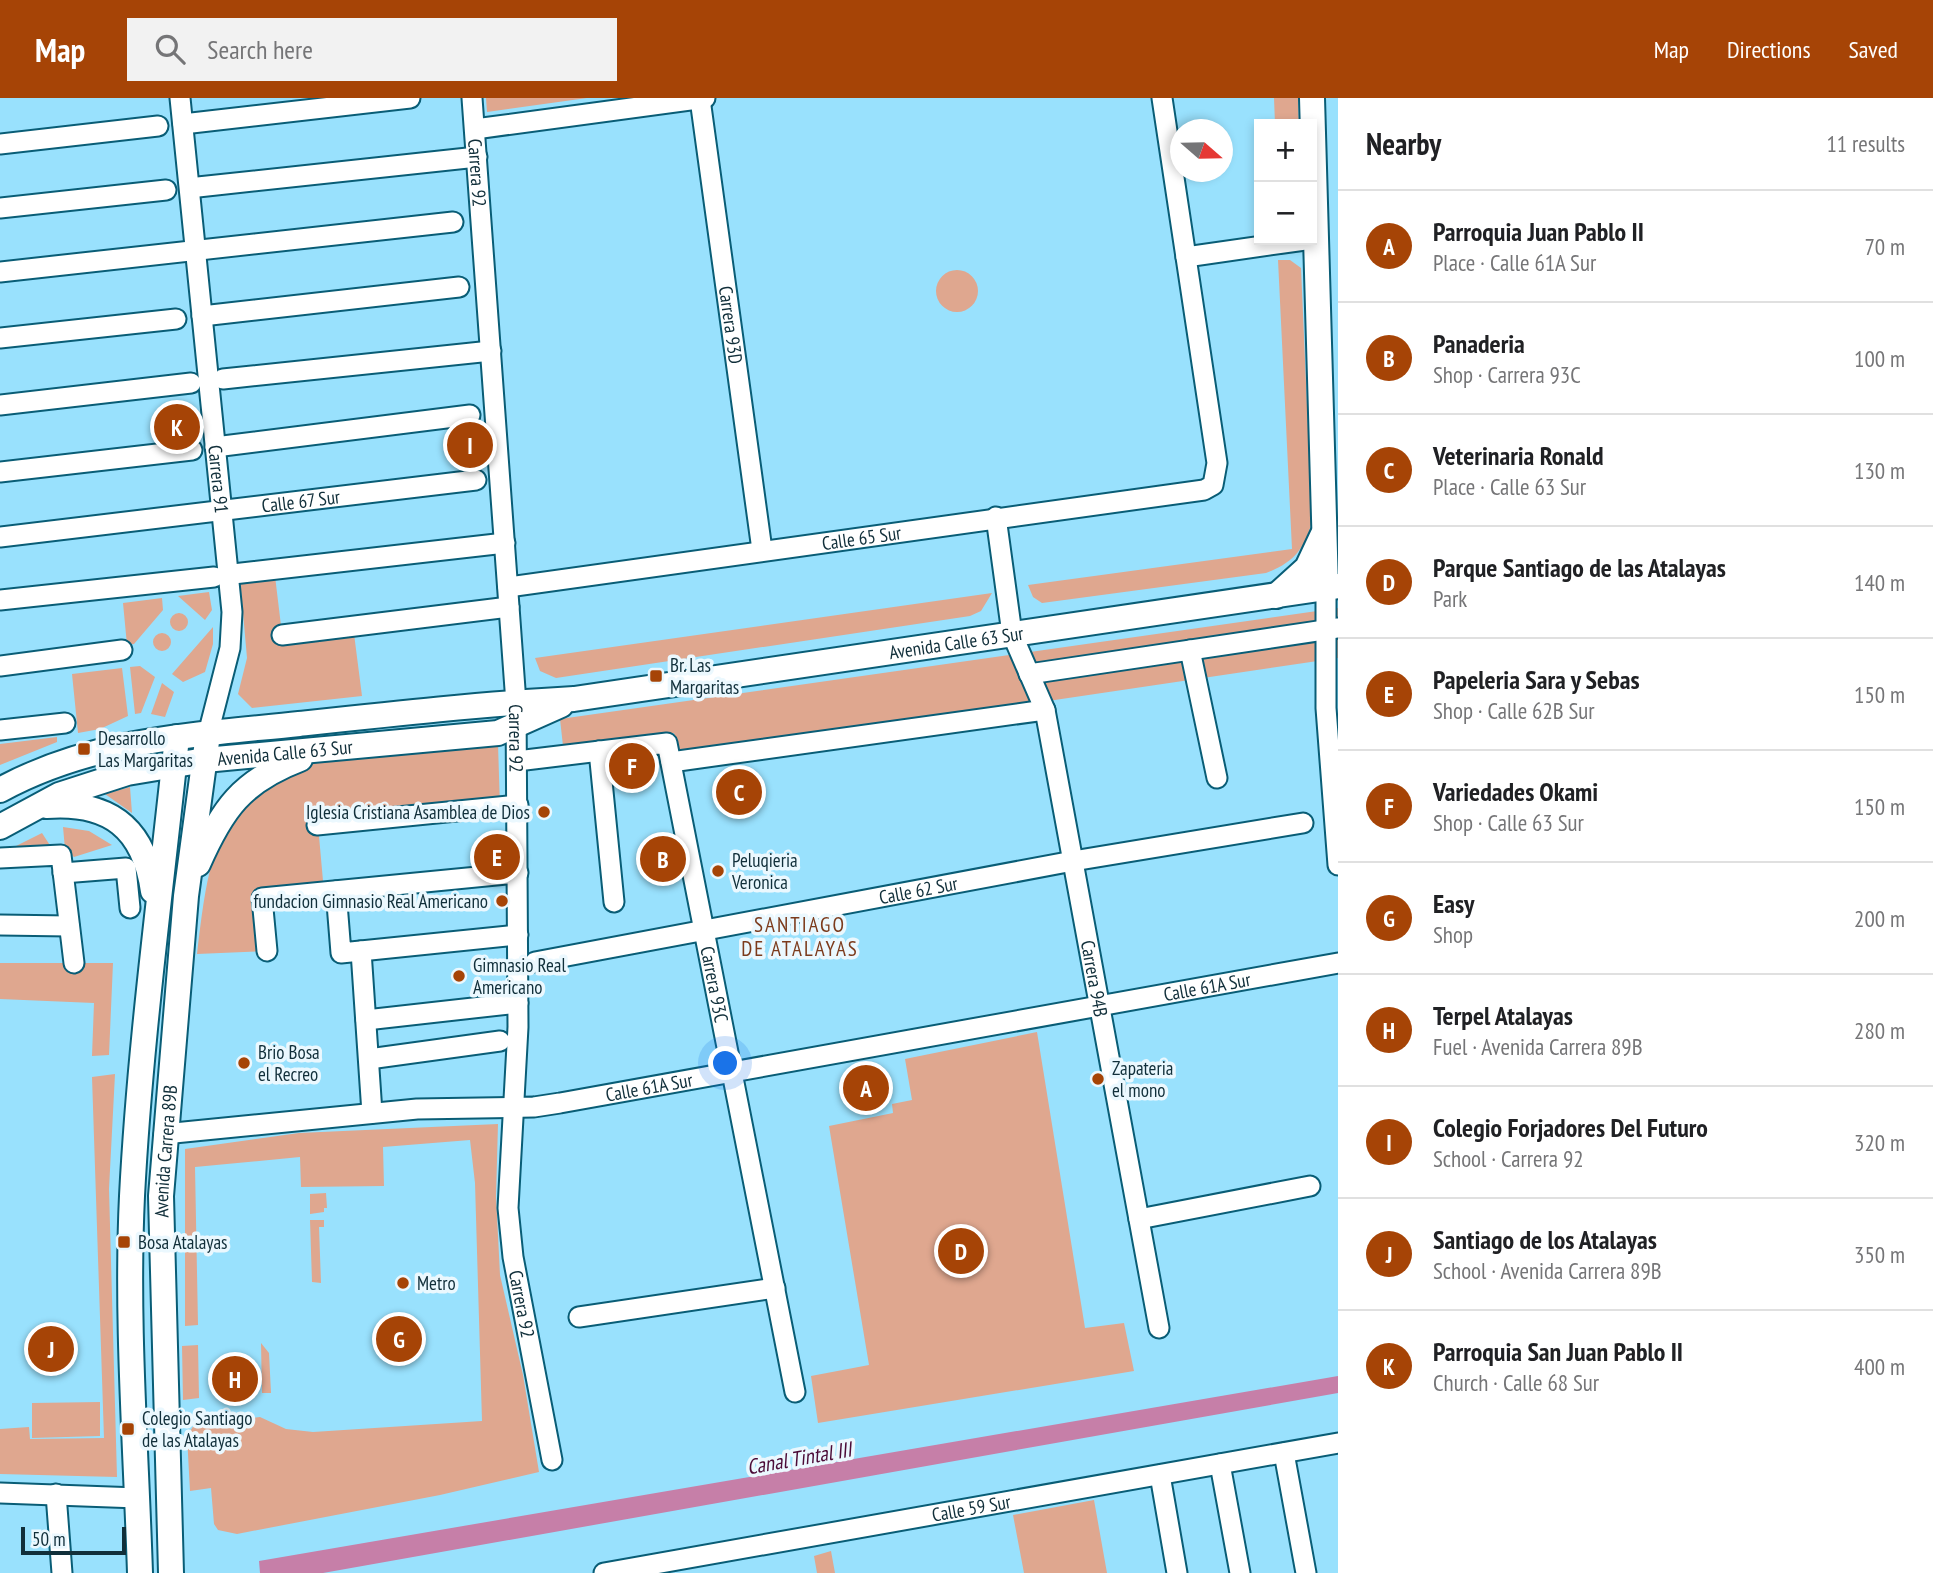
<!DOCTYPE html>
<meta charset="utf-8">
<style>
body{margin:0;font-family:"PT Sans Narrow",sans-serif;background:#f2f2f2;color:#202124}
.controls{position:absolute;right:21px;top:21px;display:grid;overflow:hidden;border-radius:0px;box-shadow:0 4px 10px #0003}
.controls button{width:63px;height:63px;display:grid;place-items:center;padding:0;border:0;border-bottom:2px solid #e0e0e0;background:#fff;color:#202124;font:35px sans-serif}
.compass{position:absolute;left:1170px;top:21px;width:63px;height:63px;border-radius:50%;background:#fff;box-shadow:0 4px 10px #0003;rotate:110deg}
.scale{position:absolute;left:21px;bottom:18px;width:105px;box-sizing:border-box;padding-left:7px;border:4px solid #112f3a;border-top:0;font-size:19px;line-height:24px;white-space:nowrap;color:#112f3a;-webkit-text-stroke:5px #ebf8fe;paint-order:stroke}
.you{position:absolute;left:726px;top:966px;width:24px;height:24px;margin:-18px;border:5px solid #fff;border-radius:50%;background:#1a73e8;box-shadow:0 0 0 10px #1a73e833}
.badge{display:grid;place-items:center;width:46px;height:46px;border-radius:50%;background:#a64406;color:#fff;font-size:23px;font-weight:700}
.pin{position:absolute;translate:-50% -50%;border:4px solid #fff;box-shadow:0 2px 7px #0006}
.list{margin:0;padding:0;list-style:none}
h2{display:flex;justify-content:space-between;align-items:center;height:91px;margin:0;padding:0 28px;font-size:30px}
h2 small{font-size:23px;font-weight:400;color:#757577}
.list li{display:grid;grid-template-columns:46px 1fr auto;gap:21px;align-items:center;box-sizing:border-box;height:112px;padding:0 28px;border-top:2px solid #e0e0e0}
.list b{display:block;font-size:26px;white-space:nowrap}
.list p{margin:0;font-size:23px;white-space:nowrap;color:#757577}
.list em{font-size:23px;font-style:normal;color:#757577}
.icon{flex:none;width:38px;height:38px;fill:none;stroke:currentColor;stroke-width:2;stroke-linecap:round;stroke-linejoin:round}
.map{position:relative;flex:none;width:1338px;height:1475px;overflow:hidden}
header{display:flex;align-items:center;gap:42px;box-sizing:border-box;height:98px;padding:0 35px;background:#a64406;color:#fff}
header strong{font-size:33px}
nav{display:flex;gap:38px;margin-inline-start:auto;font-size:24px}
.search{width:490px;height:63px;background:#f2f2f2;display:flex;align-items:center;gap:18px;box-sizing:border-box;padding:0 24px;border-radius:0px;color:#757577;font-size:26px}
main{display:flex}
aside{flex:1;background:#fff}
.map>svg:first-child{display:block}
.green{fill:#dfa78f}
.water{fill:#c67fa8}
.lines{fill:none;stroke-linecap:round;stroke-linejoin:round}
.minor-casing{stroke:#095d76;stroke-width:23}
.major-casing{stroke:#095d76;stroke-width:28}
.minor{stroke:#fff;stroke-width:19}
.major{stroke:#fff;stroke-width:24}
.poi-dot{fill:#a64406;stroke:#ebf8fe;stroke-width:2.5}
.labels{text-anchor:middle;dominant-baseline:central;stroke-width:7;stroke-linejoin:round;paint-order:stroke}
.street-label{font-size:19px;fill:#112f3a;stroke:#ebf8fe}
.poi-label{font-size:19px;fill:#112f3a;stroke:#ebf8fe;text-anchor:start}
.neighbourhood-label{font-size:21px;letter-spacing:2px;fill:#7c3b1c;stroke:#ebf8fe}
.water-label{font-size:21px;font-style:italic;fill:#4b0b37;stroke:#ebf8fe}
</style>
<header>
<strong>Map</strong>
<div class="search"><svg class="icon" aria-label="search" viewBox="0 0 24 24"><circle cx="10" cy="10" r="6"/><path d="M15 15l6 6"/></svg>Search here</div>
<nav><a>Map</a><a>Directions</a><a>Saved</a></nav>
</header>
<main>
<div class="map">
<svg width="1338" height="1475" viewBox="0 0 1338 1475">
<rect width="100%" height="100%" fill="#99e1fd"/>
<!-- green -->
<path class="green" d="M486,0H587L487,14Z
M1274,0H1298L1299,26H1275Z
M1278,162H1290L1301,170L1312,423C1305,451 1293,465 1266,475L1042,505L1033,499L1028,487L1292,451Z
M936 193a21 21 0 1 1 42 0a21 21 0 1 1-42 0Z
M275,478L282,536L353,528L362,598L252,610L238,596L247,560L240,481Z
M209,494L212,512L205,522L178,498Z
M992,495L981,513L970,518L556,580L540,573L535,560Z
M162,500L163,512L134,546L127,547L123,505Z
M1338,510V560L678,658L674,635L563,648L560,621Z
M170 524a9 9 0 1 1 18 0a9 9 0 1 1-18 0Z
M213,529V546L205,574L183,584L172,576Z
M153 544a9 9 0 1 1 18 0a9 9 0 1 1-18 0Z
M140,568L155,579L141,615L135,616L130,569Z
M122,570L128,618L100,631L78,635L72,576Z
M162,585L174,594L165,619L151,616Z
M57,639V644L0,667V646Z
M498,646L500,710L318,727L324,794L262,800L267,853L197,856C209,758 213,704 315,665Z
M130,689L132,715L105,696Z
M63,729L89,733L112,747L74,759L65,751Z
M42,735L53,752L17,755L12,750Z
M0,865H113L109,957L92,958L94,905L0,901Z
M1037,934L1085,1230L1124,1225L1134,1273L818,1325L811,1278L869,1267L829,1028L893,1015L892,1006L912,1002L905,961Z
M115,976L109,1091L117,1379L0,1376V1331L29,1329L30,1341L104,1340L92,979Z
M498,1026L496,1098L500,1177L523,1277L539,1374L440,1397L237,1436L218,1432L214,1426L211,1390L190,1393L187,1338L194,1327L260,1319L286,1331L313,1334L482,1323L475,1085L470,1042L383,1049L384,1088L301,1089L300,1059L195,1069L198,1227L185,1228V1051L299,1035Z
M326,1095L327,1110H324V1114L310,1116V1096Z
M310,1122H324V1129H319L321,1185L312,1184Z
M261,1245L269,1255L271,1295H262Z
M198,1247L199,1300L183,1302L182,1248Z
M100,1304V1338L32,1340V1305Z
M1094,1402L1107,1475H1024L1013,1417Z
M831,1453L835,1475H817L814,1458Z"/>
<!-- water -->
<path class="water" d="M1338,1278V1295L323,1475H260L259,1463Z"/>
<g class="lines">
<defs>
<g id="minor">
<path id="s1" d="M180,0L232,514L230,550L208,636"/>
<path id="s2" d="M472,0L516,605L518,929L508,1110L513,1159L552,1362"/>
<path id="s3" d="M700,1L762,452"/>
<path d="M183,26L410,0"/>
<path d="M475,31L705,0"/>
<path d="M0,46L158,28"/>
<path d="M198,89L477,59"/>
<path d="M0,110L166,92"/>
<path d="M1186,159L1305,142"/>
<path d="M0,174L453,124"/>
<path d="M202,218L459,189"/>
<path d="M0,240L176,221"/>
<path d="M223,281L491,253"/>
<path d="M0,307L191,285"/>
<path d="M215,349L470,317"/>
<path d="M0,374L192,352"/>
<path id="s4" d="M996,419L1012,536L1045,612L1159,1230"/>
<path id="s5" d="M0,439L476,382"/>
<path d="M233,476L505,445"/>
<path id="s6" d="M508,489L1204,392L1213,387L1217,365L1162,0"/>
<path d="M1326,490V610L1338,767"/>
<path d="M0,502L214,479"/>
<path d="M282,537L509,509"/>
<path d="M1190,552L1217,680"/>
<path d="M0,568L122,552"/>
<path d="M1029,576L1338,530"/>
<path d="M0,632L65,625"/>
<path d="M599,653L614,804"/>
<path id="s7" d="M517,663L667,645L795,1294"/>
<path d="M671,664L1045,612"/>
<path d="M317,727L518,707"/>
<path d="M0,760L61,757L74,865"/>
<path d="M63,775L126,770L130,810"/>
<path d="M336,793L341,855L518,837"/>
<path d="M0,827L69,828"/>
<path d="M267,853L262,800L518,775"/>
<path d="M361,853L372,1015"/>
<path id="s8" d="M535,864L1073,763L1303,725"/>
<path d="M366,922L518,905"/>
<path d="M369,961L500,943"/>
<path id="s9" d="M164,1036L417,1011L534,1009L560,1005L1338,865"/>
<path d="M1139,1121L1310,1088"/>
<path d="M579,1219L775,1190"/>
<path d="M1284,1355L1306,1475"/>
<path d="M1220,1366L1240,1475"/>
<path d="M1160,1377L1177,1475"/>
<path d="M0,1395L138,1400"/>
<path d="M56,1396L62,1475"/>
<path id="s10" d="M604,1475L1338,1345"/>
</g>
<g id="major">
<path d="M1312,0L1326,490"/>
<path d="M1276,498L1307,470L1322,438"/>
<path id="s11" d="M0,692C93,641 195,637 299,626C391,616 482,606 574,601L1338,488"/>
<path d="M46,708C110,703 144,730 153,793"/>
<path id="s12" d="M0,729L59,697L127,675L205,662L498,635L561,607"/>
<path d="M198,766C222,711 242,683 300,661"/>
<path d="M140,1475C136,1350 126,1223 132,1098C140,944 161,792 177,639"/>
<path id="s13" d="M171,1475L161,1098L186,798L208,636"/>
</g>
</defs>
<!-- minor casing -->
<use href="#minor" class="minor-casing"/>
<!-- major casing -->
<use href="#major" class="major-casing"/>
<!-- minor -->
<use href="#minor" class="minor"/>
<!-- major -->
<use href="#major" class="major"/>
</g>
<!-- markers -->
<g class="poi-dot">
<rect x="649" y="571" width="14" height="14" rx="3.5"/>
<rect x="77" y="644" width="14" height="14" rx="3.5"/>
<circle cx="544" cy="714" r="7"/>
<circle cx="718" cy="773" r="7"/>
<circle cx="502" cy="803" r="7"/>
<circle cx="459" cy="878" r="7"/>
<circle cx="244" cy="965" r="7"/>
<circle cx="1098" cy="981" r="7"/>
<rect x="117" y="1137" width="14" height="14" rx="3.5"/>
<circle cx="403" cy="1185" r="7"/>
<rect x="121" y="1324" width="14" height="14" rx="3.5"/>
</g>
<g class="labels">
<!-- street labels -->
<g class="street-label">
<text stroke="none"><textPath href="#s2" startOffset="75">Carrera 92</textPath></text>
<text stroke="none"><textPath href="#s3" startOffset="228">Carrera 93D</textPath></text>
<text stroke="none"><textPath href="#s1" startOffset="383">Carrera 91</textPath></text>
<text stroke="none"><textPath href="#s5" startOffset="303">Calle 67 Sur</textPath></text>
<text stroke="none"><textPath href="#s6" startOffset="357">Calle 65 Sur</textPath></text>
<text stroke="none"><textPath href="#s11" startOffset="971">Avenida Calle 63 Sur</textPath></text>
<text stroke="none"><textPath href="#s2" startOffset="642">Carrera 92</textPath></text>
<text stroke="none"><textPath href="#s12" startOffset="298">Avenida Calle 63 Sur</textPath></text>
<text stroke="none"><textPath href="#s8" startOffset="390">Calle 62 Sur</textPath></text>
<text stroke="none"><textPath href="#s4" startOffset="474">Carrera 94B</textPath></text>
<text stroke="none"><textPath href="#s7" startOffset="397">Carrera 93C</textPath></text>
<text stroke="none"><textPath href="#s9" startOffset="1055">Calle 61A Sur</textPath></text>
<text stroke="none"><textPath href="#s9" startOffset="488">Calle 61A Sur</textPath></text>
<text stroke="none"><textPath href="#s13" startOffset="422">Avenida Carrera 89B</textPath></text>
<text stroke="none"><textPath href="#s2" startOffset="1209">Carrera 92</textPath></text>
<text stroke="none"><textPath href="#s10" startOffset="373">Calle 59 Sur</textPath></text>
</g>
<!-- poi labels -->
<g class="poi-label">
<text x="670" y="567">Br. Las<tspan x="670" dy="22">Margaritas</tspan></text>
<text x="98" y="640">Desarrollo<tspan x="98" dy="22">Las Margaritas</tspan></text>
<text x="530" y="714" text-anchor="end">Iglesia Cristiana Asamblea de Dios</text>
<text x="732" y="762">Peluqieria<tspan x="732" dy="22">Veronica</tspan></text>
<text x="488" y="803" text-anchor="end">fundacion Gimnasio Real Americano</text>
<text x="473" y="867">Gimnasio Real<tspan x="473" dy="22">Americano</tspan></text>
<text x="258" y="954">Brio Bosa<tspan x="258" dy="22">el Recreo</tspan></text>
<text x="1112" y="970">Zapateria<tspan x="1112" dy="22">el mono</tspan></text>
<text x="138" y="1144">Bosa Atalayas</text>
<text x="417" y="1185">Metro</text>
<text x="142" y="1320">Colegio Santiago<tspan x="142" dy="22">de las Atalayas</tspan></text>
</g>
<!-- neighbourhood labels -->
<g class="neighbourhood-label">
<text x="800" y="826">SANTIAGO<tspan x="800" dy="24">DE ATALAYAS</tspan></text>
</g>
<!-- water labels -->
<g class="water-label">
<text transform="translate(799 1360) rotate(-10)">Canal Tintal III</text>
</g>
</g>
</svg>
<div class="controls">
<button>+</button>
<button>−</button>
</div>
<svg class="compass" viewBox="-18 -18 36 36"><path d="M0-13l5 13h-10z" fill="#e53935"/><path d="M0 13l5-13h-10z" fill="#757577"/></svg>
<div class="scale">50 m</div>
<div class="you"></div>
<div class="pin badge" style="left:866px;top:990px">A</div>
<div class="pin badge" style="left:663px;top:761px">B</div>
<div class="pin badge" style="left:739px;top:694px">C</div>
<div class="pin badge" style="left:961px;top:1153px">D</div>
<div class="pin badge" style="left:497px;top:759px">E</div>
<div class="pin badge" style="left:632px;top:668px">F</div>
<div class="pin badge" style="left:399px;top:1241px">G</div>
<div class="pin badge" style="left:235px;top:1281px">H</div>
<div class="pin badge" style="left:470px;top:347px">I</div>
<div class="pin badge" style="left:51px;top:1251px">J</div>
<div class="pin badge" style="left:177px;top:329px">K</div>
</div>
<aside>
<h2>Nearby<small>11 results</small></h2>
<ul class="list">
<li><span class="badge">A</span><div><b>Parroquia Juan Pablo II</b><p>Place · Calle 61A Sur</p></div><em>70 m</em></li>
<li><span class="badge">B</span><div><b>Panaderia</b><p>Shop · Carrera 93C</p></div><em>100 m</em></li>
<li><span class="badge">C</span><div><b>Veterinaria Ronald</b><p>Place · Calle 63 Sur</p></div><em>130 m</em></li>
<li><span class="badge">D</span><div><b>Parque Santiago de las Atalayas</b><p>Park</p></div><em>140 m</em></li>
<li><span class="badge">E</span><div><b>Papeleria Sara y Sebas</b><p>Shop · Calle 62B Sur</p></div><em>150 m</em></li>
<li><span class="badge">F</span><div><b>Variedades Okami</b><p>Shop · Calle 63 Sur</p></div><em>150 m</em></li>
<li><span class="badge">G</span><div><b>Easy</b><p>Shop</p></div><em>200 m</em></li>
<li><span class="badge">H</span><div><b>Terpel Atalayas</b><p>Fuel · Avenida Carrera 89B</p></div><em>280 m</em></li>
<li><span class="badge">I</span><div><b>Colegio Forjadores Del Futuro</b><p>School · Carrera 92</p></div><em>320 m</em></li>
<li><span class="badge">J</span><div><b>Santiago de los Atalayas</b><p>School · Avenida Carrera 89B</p></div><em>350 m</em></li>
<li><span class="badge">K</span><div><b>Parroquia San Juan Pablo II</b><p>Church · Calle 68 Sur</p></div><em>400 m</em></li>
</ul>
</aside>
</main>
